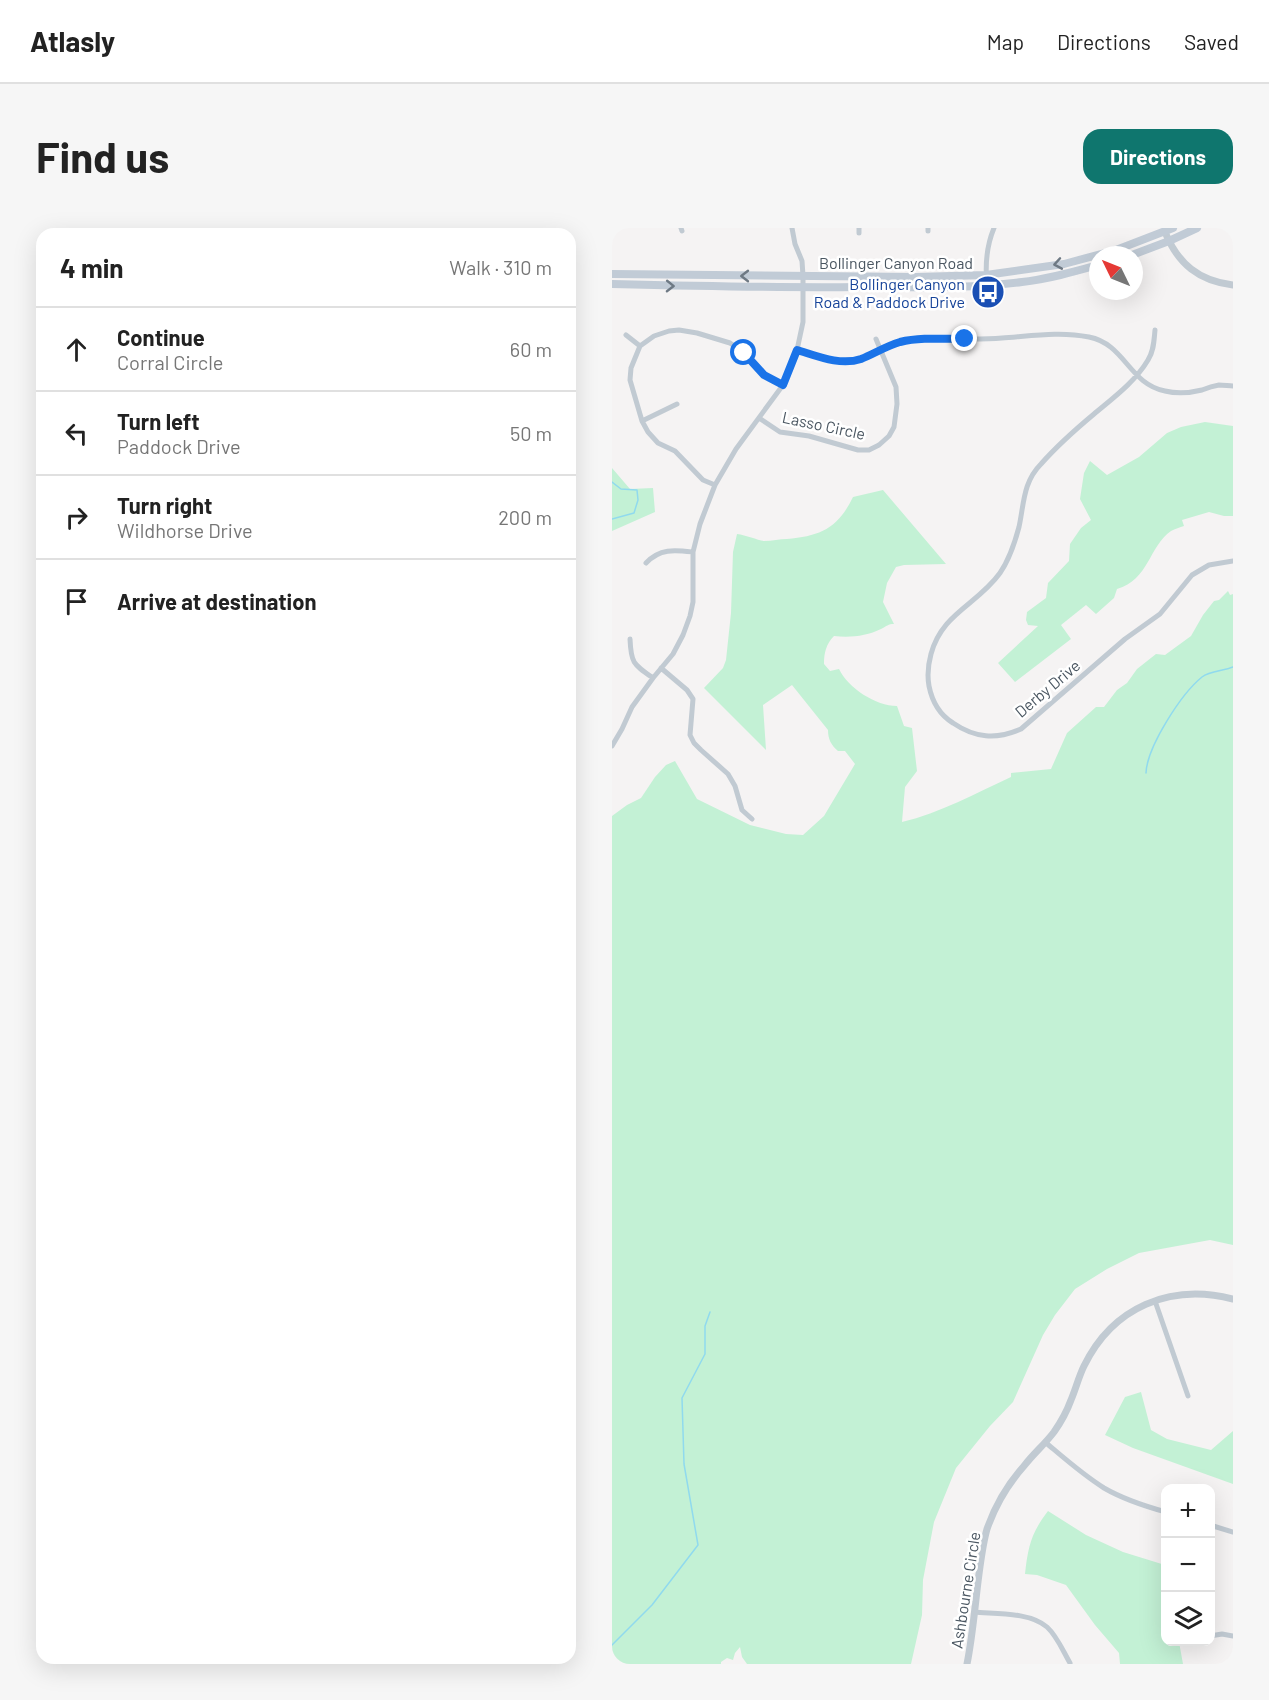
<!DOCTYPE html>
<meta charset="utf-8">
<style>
body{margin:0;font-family:Barlow,sans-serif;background:#f6f6f6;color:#222}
.controls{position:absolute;right:18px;bottom:18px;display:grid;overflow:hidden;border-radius:12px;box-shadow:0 6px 24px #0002}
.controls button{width:54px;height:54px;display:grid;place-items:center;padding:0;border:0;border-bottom:2px solid #e0e0e0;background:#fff;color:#222;font:30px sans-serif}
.compass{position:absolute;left:477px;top:18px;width:54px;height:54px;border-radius:50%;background:#fff;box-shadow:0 6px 24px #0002;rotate:313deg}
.stop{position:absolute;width:18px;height:18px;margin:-14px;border:4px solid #1a73e8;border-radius:50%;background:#fff}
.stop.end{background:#1a73e8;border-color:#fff;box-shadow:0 2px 6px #0008}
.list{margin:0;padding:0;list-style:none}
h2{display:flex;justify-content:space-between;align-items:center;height:78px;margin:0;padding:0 24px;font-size:26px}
h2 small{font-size:20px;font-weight:400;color:#767676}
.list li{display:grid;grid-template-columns:39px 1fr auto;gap:18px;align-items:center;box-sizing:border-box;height:84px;padding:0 24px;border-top:2px solid #e0e0e0}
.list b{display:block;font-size:22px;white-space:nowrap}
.list p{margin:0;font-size:20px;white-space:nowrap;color:#767676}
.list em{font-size:20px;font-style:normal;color:#767676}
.icon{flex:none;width:33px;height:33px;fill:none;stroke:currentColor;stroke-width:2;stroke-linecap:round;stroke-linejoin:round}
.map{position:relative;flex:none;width:621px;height:1436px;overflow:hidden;border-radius:18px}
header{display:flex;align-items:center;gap:36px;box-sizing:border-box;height:84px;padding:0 30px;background:#fff;border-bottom:2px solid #e0e0e0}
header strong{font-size:28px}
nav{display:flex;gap:33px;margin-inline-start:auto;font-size:21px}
.intro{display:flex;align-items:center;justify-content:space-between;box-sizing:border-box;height:144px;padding:0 36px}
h1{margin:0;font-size:42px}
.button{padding:15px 27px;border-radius:18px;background:#0f766e;color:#fff;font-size:21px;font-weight:700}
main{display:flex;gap:36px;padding:0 36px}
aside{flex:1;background:#fff;border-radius:18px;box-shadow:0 6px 24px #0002}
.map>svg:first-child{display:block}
.green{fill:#c3f1d5}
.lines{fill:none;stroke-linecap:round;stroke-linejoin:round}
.stream{stroke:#90daee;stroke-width:1.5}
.minor{stroke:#c1cad2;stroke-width:5}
.tertiary{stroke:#c1cad2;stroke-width:7}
.secondary{stroke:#c1cbd6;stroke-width:8}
.oneway{stroke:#6e7984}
.route{stroke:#1a73e8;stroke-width:8}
.labels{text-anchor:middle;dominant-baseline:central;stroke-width:5;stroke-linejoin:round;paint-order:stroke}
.street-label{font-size:16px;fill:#4a5661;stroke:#fff}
.transit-label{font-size:16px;fill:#164399;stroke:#fff;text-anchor:end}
</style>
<header>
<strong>Atlasly</strong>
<nav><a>Map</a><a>Directions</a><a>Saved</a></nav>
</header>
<div class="intro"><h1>Find us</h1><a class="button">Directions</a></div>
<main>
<aside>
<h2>4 min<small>Walk · 310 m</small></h2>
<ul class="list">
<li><svg class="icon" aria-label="ahead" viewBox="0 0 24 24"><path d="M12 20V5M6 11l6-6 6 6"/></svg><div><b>Continue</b><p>Corral Circle</p></div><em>60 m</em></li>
<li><svg class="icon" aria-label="left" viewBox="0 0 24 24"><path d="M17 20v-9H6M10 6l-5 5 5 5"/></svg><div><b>Turn left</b><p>Paddock Drive</p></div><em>50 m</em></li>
<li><svg class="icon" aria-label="right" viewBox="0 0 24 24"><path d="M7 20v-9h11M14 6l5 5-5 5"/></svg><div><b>Turn right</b><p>Wildhorse Drive</p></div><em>200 m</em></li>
<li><svg class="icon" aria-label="arrive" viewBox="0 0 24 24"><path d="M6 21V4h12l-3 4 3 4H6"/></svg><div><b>Arrive at destination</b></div></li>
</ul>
</aside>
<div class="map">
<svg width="621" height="1436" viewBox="0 0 621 1436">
<rect width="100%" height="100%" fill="#f5f3f3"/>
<!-- green -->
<path class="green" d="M593,194L621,198V288H612L597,284L570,292L572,298C568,299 563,301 559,303C537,318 537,352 505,361L502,370L484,386L474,377L449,397L459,411L403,454L386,435L426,398L416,397L414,392L415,384L434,370L436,355L457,333L458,316L469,300L479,292L468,271L472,245L478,233L495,247L527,229L555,205L569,199Z
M0,240L18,261L41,260L43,284L0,303Z
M271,262L334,336L292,337L284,339L275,355L271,374L282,396C276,396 275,398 269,401C255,408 238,410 222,408C214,416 212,425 212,436L218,443L227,441C236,460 264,478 285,478L292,498L300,500L305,543L293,559L290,594C328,585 364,565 399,549V545L439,541L455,505L484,479H492L505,462L515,455L525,441L544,426L553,427L579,408L591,387L602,373L607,372L616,363L618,367L621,366V1017L598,1012L527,1025L495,1041L463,1061L443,1087L431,1107L401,1174L378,1198L344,1240L322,1294L311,1352L310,1387L299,1436H135L130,1429L128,1419L123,1425L121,1432L115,1430L109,1434V1436H0V588L15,577L29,570L43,549L54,537L63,533L85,571L138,597L174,606L191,607L212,588L243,536L233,523H226C219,517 216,511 216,502L180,457L151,477L154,522L92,460L111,440L114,432L119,385L121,324L125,306C134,307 145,312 152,313C160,313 168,311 175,311C209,308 226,300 241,269Z
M529,1164L539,1202L555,1211L599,1222L621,1203V1256L521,1220L493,1207L513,1169Z
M436,1283L474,1307L511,1324L553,1337L554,1414H567L571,1436H508L507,1425L483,1397L454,1357L425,1347L413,1346C416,1319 419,1305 436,1283Z"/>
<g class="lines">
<!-- stream -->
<path class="stream" d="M0,254L9,261L25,262L26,272L22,285L0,291
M534,545C535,519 569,466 590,449C598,443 612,443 621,439
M0,1417L40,1377L86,1317L72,1236L70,1170L93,1126V1098L98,1084"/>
<!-- minor -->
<path class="minor" d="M69,0L70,3
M316,3V0
M247,5V0
M375,57C373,37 374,19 382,0
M543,102C542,112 542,123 536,132C523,154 501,170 482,186C464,201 444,219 429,236C411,254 412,276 407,299C403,314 397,332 388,345C365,377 330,385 319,426C316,437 315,447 317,458C320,473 328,487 341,495C363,510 384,512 409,501L513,411L548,386L580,347L597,337L621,333
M14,107L28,118
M185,122C206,128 230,138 252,129C264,124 277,116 290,114C323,108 357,113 390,110C419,108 448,103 477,109C513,116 517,156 553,163C565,166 578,165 590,162C595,160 601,158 607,157C612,157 617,158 621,158
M147,190L168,204L197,208L246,222H257L267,217L277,208L282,199L285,176L284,159L264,111
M30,193L65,176
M103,257L91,252L63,223L46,215L36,204L30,193L18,152L19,140L28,118L42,108L57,103L67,102L85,105L118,115L132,125L152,147L171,157
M34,335C48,320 63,322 81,324
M18,411C19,435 21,436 41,450
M49,440L75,462L81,471L78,507L82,515L89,522L116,546L123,558L130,582L140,591
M0,518L10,501L20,479L41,450L61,426L71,407L78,388L81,374V324L88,296L103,257L124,221L171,157L179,140L185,122L191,94V48L190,33L183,16L180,0
M543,1073L576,1168
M433,1214C452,1230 471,1247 492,1260C511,1271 532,1278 554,1284
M598,1297L621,1304
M362,1384C384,1386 418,1384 435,1399C445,1408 451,1423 458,1435
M598,1408L610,1406L621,1408"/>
<!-- tertiary -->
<path class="tertiary" d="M553,4C566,36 587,53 621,57
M355,1436C361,1406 363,1376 367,1346C369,1331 371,1315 375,1301C383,1278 396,1256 412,1238C421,1226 433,1216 442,1204C449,1194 455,1183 459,1172C464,1160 467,1148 472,1138C501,1079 558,1055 621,1071"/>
<!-- secondary -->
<path class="secondary" d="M520,27L557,13L585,0
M0,46L304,49L374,47L452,36L504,22L561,0
M0,56C82,58 164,60 246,59C301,59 356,61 410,54C436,51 461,44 486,37"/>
</g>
<!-- one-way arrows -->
<defs><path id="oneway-chevron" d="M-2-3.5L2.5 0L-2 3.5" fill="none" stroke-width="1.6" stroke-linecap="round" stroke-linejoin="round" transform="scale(1.5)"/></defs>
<g class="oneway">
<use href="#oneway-chevron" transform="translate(446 36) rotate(170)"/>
<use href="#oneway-chevron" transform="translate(133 48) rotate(180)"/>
<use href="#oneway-chevron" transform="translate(58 58) rotate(1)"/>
</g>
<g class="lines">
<!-- route -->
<path class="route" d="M132,125L152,147L171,157L185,122C205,128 228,138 249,131C262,126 274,118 288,114C308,109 331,111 353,111"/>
</g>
<!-- icons -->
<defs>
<symbol id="bus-disc" viewBox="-11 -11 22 22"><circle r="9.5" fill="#1a4fb4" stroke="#fff"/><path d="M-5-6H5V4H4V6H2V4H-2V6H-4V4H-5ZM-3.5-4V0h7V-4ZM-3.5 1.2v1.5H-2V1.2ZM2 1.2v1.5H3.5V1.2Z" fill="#fff"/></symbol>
</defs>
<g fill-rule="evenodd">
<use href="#bus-disc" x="357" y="45" width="38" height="38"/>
</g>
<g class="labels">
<!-- street labels -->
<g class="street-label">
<text x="284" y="34">Bollinger Canyon Road</text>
<text transform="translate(212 197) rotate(12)">Lasso Circle</text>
<text transform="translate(435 460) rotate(-40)">Derby Drive</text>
<text transform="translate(353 1362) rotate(-81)">Ashbourne Circle</text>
</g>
<!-- transit labels -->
<g class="transit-label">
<text x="353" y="55">Bollinger Canyon<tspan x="353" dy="18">Road &amp; Paddock Drive</tspan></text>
</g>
</g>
</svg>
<div class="controls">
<button>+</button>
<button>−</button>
<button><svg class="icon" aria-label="layers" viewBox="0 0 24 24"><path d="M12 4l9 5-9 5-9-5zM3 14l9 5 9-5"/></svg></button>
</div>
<svg class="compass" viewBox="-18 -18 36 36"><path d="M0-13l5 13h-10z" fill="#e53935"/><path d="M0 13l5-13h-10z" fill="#767676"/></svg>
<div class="stop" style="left:132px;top:125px"></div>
<div class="stop end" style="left:353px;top:111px"></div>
</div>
</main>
